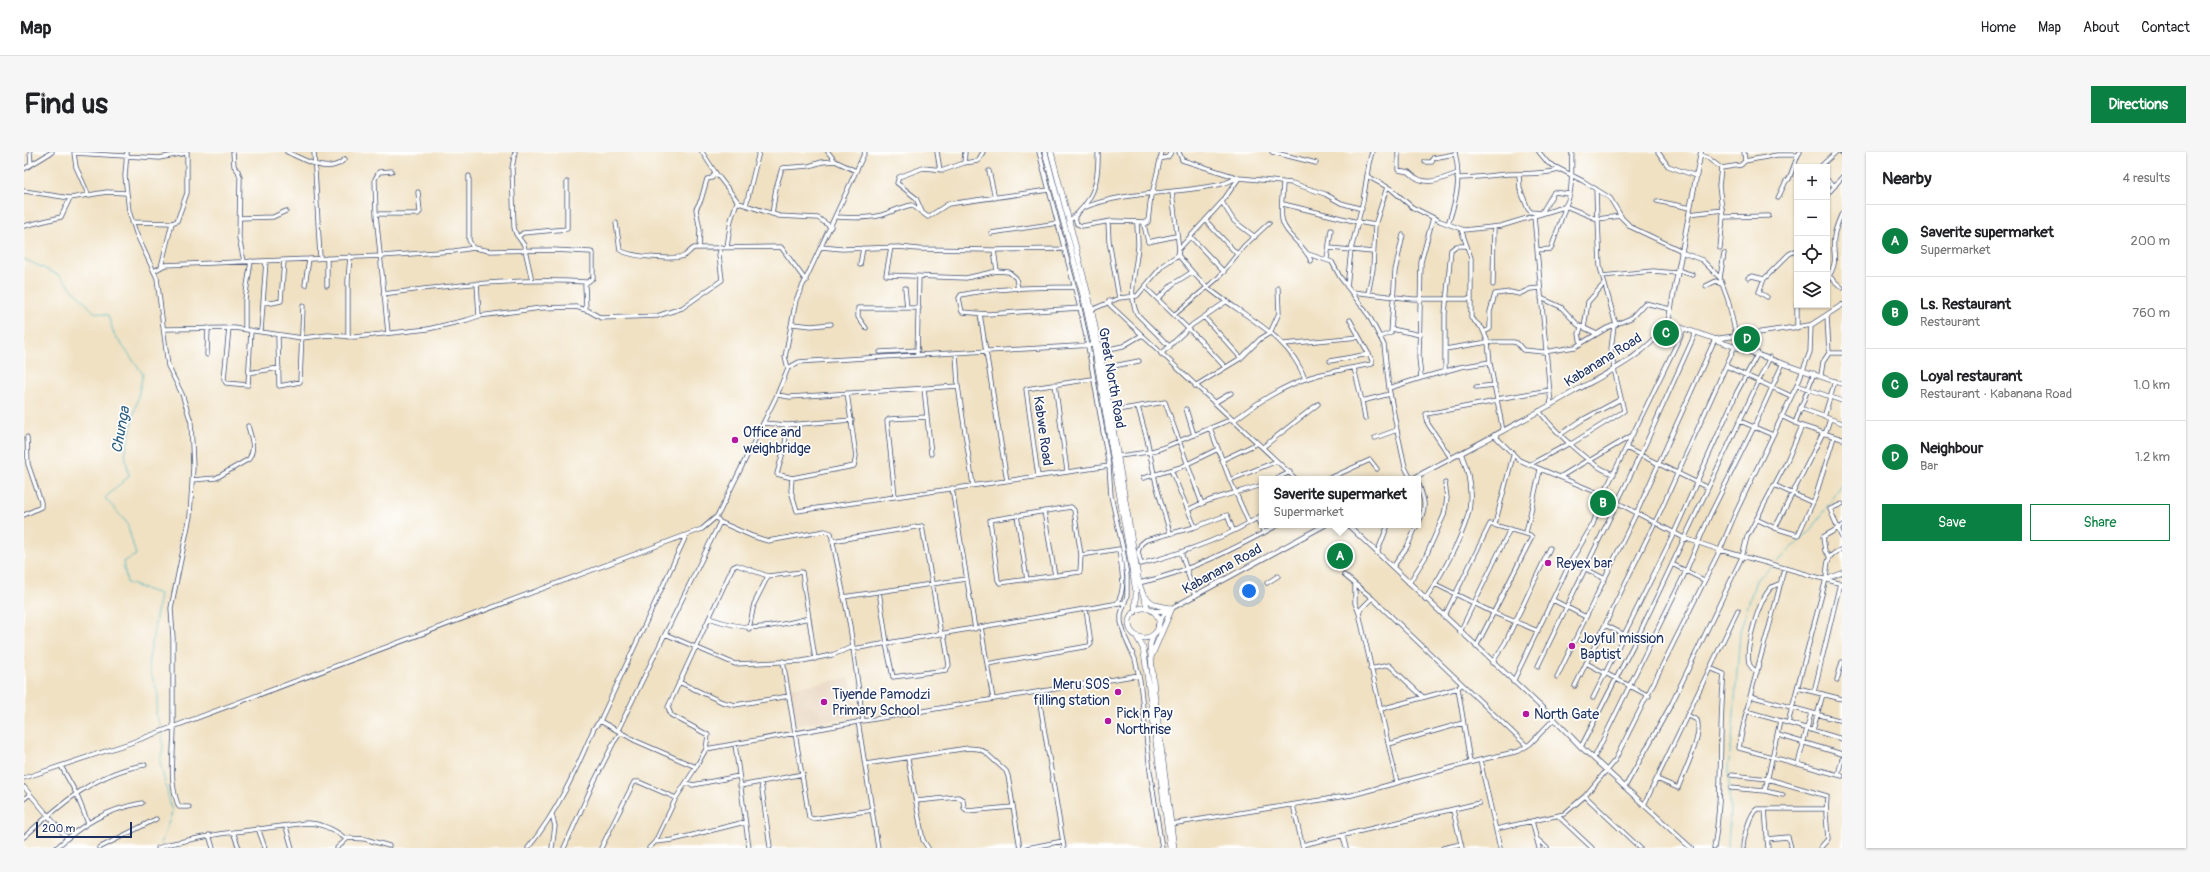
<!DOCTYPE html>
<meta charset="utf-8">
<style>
body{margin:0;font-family:Pangolin,sans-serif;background:#f6f6f6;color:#202124}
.controls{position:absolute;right:12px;top:12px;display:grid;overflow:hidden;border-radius:0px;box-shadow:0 1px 3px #0004}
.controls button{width:36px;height:36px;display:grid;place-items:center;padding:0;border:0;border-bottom:1px solid #e0e0e0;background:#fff;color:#202124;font:20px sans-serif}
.scale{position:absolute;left:12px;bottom:10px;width:96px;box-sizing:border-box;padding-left:4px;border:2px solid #1b2f5e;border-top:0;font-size:11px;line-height:14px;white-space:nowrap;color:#1b2f5e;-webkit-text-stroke:3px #fff;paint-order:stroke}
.you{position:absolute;left:1225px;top:439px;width:14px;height:14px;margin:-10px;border:3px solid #fff;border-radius:50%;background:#1a73e8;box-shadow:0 0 0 6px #1a73e833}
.badge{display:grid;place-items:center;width:26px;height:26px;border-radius:50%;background:#0b8043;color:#fff;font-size:13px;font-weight:700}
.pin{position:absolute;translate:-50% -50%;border:2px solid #fff;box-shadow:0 1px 4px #0006}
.popup{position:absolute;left:1235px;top:324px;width:162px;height:52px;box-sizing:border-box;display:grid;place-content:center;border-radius:0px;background:#fff;filter:drop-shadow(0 1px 3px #0005);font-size:13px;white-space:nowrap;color:#757577}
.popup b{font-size:15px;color:#202124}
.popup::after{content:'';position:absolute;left:50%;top:100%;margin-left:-8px;border:8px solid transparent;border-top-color:#fff}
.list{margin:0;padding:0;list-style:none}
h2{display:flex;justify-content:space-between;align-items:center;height:52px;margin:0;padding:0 16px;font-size:17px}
h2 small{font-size:13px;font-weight:400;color:#757577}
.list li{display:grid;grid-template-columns:26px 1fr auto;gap:12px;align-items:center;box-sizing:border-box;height:72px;padding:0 16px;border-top:1px solid #e0e0e0}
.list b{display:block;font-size:15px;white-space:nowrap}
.list p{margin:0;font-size:13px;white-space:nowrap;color:#757577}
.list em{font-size:13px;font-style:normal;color:#757577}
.actions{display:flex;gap:8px;padding:12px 16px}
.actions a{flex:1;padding:9px 0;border:1px solid #0b8043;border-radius:0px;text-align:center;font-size:14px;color:#0b8043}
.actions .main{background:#0b8043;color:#fff}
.icon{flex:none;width:22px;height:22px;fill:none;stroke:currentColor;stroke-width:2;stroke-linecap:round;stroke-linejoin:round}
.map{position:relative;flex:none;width:1818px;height:696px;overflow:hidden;border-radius:0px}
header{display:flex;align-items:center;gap:24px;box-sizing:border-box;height:56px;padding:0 20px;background:#fff;border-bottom:1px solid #e0e0e0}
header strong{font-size:19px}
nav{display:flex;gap:22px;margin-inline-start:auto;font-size:14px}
.intro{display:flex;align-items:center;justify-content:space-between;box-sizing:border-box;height:96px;padding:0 24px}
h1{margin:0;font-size:28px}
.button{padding:10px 18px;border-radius:0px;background:#0b8043;color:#fff;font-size:14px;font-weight:700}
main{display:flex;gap:24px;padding:0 24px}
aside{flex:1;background:#fff;border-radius:0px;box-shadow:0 1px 3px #0004}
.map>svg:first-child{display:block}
.built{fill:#e5d0b7}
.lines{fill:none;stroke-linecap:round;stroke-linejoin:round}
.stream{stroke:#48b7c0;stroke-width:1}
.minor-casing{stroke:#3b4a6d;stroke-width:5}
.tertiary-casing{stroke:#3b4a6d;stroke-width:5.5}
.primary-casing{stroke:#3b4a6d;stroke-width:6}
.minor{stroke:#fff;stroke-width:3.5}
.tertiary{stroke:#fff;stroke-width:4}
.primary{stroke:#fff;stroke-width:5}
.poi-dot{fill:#b5179e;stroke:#fff;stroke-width:1.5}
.labels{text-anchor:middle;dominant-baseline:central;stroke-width:3.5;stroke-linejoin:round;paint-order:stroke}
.street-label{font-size:14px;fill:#1b2f5e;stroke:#fff}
.poi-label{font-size:14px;fill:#1b2f5e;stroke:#fff;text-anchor:start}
.water-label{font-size:15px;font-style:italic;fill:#2b5f80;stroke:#fff}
</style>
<header>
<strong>Map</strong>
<nav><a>Home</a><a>Map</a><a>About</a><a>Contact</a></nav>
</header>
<div class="intro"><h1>Find us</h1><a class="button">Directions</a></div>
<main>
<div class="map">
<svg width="1818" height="696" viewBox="0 0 1818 696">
<rect width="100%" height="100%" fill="#fff"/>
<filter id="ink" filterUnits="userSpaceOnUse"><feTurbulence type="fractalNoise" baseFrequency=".025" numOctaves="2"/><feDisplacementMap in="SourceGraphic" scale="8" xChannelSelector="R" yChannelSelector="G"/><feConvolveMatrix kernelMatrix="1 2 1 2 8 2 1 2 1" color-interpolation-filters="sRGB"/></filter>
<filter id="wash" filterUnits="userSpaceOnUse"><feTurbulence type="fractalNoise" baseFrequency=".012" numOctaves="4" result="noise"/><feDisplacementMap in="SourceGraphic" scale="16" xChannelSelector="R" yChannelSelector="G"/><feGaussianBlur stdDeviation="0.9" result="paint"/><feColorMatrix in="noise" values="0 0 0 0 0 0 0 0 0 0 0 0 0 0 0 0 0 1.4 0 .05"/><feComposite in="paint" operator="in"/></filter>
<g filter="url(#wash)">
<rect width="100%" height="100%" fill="#f0e1c3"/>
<!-- built -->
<path class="built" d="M826,526L834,564L772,573L766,536Z"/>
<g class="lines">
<!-- stream -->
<path class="stream" d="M0,107L36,124L70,160L84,163L90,182L119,222L101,302L105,324L81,346L103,371L112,403L99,410L103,431L136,442L124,513L134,542L132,562L138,577
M1753,410L1788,377L1818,333
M137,692L148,660L136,610L139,596L138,581
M1704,696L1706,657L1704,614L1708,589L1716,479L1732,428L1748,415"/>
</g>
</g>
<g filter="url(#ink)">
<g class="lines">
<defs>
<path id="minor" d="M6,0L7,12
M103,0L101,24L105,59L112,81L133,126L144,214L158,242L167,270L169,315L166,364L147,456L149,486V575
M209,0L210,14L214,19L216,25L215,86L220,109
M263,0C282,8 304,24 321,7
M290,0L296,105
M491,0L488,16L490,75L492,82L500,93L508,129
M678,0L691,20L715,51L755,64L794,66L807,75
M804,0L811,9L832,19
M913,0L916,18
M1015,0L1056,156L1064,194L1085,314L1087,344L1099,397L1103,424V444L1097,462V470L1101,485L1111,507L1116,529L1126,619L1138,696
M1155,0L1158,8L1215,26L1268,31L1301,42L1317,51L1338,57
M1248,0L1292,11
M1374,0V18L1385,20C1400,36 1415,28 1434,21
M1515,0L1524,11L1559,29L1586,46L1598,66L1607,75L1658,99
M1634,0L1644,14L1672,24
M1720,0L1721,9
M1817,0L1818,1
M50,1L135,6L162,1
M50,1L52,15L65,44
M1676,3L1684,6L1697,16L1717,13L1721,9L1753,3H1774L1776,0
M1136,7L1144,5L1147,0
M1401,10H1408L1409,6L1431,2
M940,11L941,0
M1796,15L1812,0
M0,17L28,0
M965,19L971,46
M691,20L688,26L683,27L677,48L672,57L676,78L675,96L757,95L782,129
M1495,22L1496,37L1504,57L1507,60L1517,61
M445,24V88L449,96
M1343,24L1367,37L1388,55L1416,69L1440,78L1477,74L1540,55C1550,45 1547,14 1548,0
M1433,26C1450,26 1466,24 1483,22C1501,21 1517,23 1535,18
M1803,28L1811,34
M1259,30C1259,43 1255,60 1259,71C1263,84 1281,93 1287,109
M1572,37L1573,67
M0,39L46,46L83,40L102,41
M1148,40L1155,97
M1128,42L1138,0
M1127,43L1124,70L1120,73L1124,90L1152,84
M1803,43L1818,25
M1754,46L1762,29L1765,27L1774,3
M1633,49L1666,56
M1198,50L1210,69L1231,85
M1259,52L1334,70L1351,73
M722,53L735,0
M1541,54L1573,67L1597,64
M1059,56C1095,41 1137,42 1175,36C1188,34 1202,33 1213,25
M898,60L892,46L873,31L875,25L899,16L920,18L940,11L954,9L959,0
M1818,61C1815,68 1811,77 1810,85C1808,101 1815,108 1805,124L1818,136
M352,62H394L396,60L394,40
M748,62L752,36L758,16L785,14L798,10L811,9
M1517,62L1530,40L1545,42
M1665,62L1699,58
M1050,64L1053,72L1058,74L1087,69L1124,70
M1510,64L1527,253
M813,65C827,66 843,67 858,63C868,60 877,55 888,53L904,65L924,52L1025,38
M1699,65L1745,64
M216,66L249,65L262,59
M1574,67L1576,115L1592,173
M1045,69C1069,50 1075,31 1074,0
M1182,69L1213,102
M108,70L148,71L153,69L163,41V0
M1084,70L1085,89L1095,146
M1113,70C1113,78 1114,85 1114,93C1113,115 1103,141 1113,162L1146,195
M592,71L596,98C607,105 648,108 660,104C664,102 666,98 670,96H675
M1424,72C1433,46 1437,27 1431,0
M0,74L37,65L46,46
M1437,77L1447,106V166L1458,176L1464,190L1466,211L1479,279
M967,81L1034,71
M494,85L499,81L543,77V30
M1167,85L1200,120
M703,95L707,68L713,50
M797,95L818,97L875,95L894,97L970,98L1039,97
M867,95L862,123L942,126L973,119L985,120L992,126L994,137
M1306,96L1349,100
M1696,96L1699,65L1695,34L1697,16
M970,98L973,119
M1513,98L1527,97L1542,53
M1657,100L1678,108L1696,126L1704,148L1712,183
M1284,102L1308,110L1316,125L1345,164L1360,193L1365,236L1373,278L1381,315L1387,327
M1154,103C1163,114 1172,125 1183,135C1218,164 1265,182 1281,227
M303,106V134
M1303,107L1307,78
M836,113L839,96
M137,115L148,71
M1653,118L1669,123
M130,119L141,113L357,104L430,99L450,96L466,99L529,98L567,100L569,101V126L561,132L562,158
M1578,124L1629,119L1652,121
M1696,126L1700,101
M1724,126L1728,124L1740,127L1765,102L1773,98
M1740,127L1735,140L1743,145
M453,131L455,164
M281,133L285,107
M1469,133L1470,75
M1682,134L1692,129L1697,132
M1050,135C1016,135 970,136 937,143L935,146L938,160L964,162L1056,156
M1323,135L1327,98L1339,49L1345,11L1348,0
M881,136L883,156
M1122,136L1176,188L1201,215
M1328,140L1389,147H1446
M359,142C427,133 494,126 562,130
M1344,142L1349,117L1351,73L1363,35
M1517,146L1537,155L1554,173L1573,182
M1134,147L1149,132L1168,120
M239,149L248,151L257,149L260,109
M1085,149L1086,153L1272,327
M1773,150V176
M1067,158L1095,146L1113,144L1139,113L1154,103L1155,97L1198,50L1215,26
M956,162L983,329
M1150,163L1194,126L1220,94L1245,71
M1803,164L1805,201H1818
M1180,165L1217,206
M768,172L788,174L807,172
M205,176L200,227L202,231L224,233L227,178
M842,176L834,165V156H895
M1560,176L1564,150L1580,132
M141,177L210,176L278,186L304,183L331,185L404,177L443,168L455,164L517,156L552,155L565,159L577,166L633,164L658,156L698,128L695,103L697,95
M221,177V147L227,109
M1368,177L1396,183
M237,179L242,109
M1460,180L1466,177V160L1471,142L1486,140L1495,142L1506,137L1516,136
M364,181L352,62L351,27L355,20L368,19
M254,183L255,234L276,230L279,154
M324,185V129L326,104
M1356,185L1367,181L1371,119L1379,83
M1260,192L1335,185
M1557,192L1555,182L1557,175
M1421,197L1464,190H1489L1493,191L1499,198L1520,200L1551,195L1583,176L1607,166L1621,151L1646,157
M1076,199L1099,194L1118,183
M856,200L894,198
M932,201L934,234L949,333
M1137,202L1168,173L1203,149
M183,203L184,176
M893,203L895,125
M1306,209L1345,202
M1702,214L1767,244
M764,216L761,205L772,148L841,0
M1079,216L1115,209
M1330,216L1338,249L1366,242
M1421,220V162L1427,98L1432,94H1443
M224,221L255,216
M1797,223L1799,210L1805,201
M1397,226L1436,215L1466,210
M1031,232L1043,319
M1773,233L1818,249
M1171,234L1217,206L1236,187L1246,181L1255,161L1254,136
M1452,235L1471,233
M1365,236L1397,226L1395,206L1397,110L1409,66
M753,243L766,245L934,234
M1473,247L1526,238
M1338,249L1341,267
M1190,251L1207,241
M1114,255L1123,287L1132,332L1146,381
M1776,256L1818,271
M1162,257L1170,283
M1087,259L1141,250L1178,352
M1515,259C1530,278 1567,316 1590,322
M1757,264L1778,274
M903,265L907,302
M1800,265L1811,229
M1209,269C1233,251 1258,234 1287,225C1306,219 1328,216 1348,212V208L1326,168
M1716,269L1749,283
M739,271L763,273L828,268
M1771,271L1790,221
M763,273L761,293L753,322L768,326L830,314L832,304L823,241
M1186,276L1206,328L1225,371
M1799,281L1751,376L1774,383L1791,346L1810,285
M1537,282L1558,268L1597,247
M1801,282L1806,267
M1470,283L1495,308L1579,343L1660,386L1696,398L1818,432
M1351,286L1373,278
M1547,292L1600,259L1590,217L1587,197L1590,174
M1239,295L1294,252
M1602,296L1684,336
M1095,304L1125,300L1138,296L1208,267
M1427,306L1404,272L1402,262L1473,249
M1198,308L1234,291
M1565,309L1607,284
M1505,313L1546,291
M1147,318L1164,358
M1014,324L1002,237L1068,227
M1536,325L1564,308
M768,326L767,339L773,359L1085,314
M1119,326L1157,315L1194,297
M1252,327L1266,320
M1304,327L1346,308L1353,317
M168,328L192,326L225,307C232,296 227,285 224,274
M1206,328L1253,309
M1394,330C1400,346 1404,356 1394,371
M1750,333L1787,350
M928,336L951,477
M871,344L863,269L865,267L903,265L900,236
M1818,352L1806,357L1818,386
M1047,355L1050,358L1057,403L1056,420L976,431L974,428L966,368Z
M1020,359L1031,424
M0,363L17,355V350L4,312L3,285
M993,363L1003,428
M692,365L696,370L728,384L744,389L801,379L807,381L826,474L839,569
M1233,366L1240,381
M1732,367L1751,376
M1471,372L1489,304
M1171,375L1122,388L1117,392L1114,400L1117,412C1158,401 1203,386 1238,363
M1209,378L1203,363L1171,375L1164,358C1187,345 1214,341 1238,333
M1502,381L1516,318
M808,389L898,374L917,482
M1818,397C1801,404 1804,410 1802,427L1764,571L1818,587
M1157,400L1171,444
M1353,401L1364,373
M1057,403L1095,397
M1805,404L1801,399L1799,385L1818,374
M1547,409L1581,427
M1648,412L1680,428
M1369,415L1383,395L1393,373
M1760,416C1747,477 1725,535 1715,596L1818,624
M1320,423L1348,446L1337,457L1335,461L1373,631
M1802,427L1818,421
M1115,431C1165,420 1210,397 1254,373
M1243,431L1254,424
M1385,431L1401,406L1420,363L1423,346L1421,331
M1411,432L1470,461L1514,479
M1331,433V451L1335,461
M855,439L863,492
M819,445L942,427
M1348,446L1503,594
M1401,447C1416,426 1446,374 1446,349C1447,333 1443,315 1437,301
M1529,448L1562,465
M1093,451C1103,437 1097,414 1095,398
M1420,465L1466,372L1506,383L1508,385L1452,495
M685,466C728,481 742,476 785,466
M1581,473L1611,488
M957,475L969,547
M725,477L730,452L744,424
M1436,480L1486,377
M641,482L711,512L778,509L808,503L829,495
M862,492L869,525L922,518L925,513L920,482
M829,497L1101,450
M759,509L785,665L788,667L849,658
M1468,511L1481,491L1526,396
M1562,511L1625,544
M963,512L1065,494L1067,492L1062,457
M1514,514L1622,291L1671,182
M1686,516L1700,522C1694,580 1700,638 1690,696
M1346,517L1365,513L1399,545
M1733,520C1730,518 1726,515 1725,511C1721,495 1735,449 1746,437C1748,434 1753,433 1757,431
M1533,525L1612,362L1691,187
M1813,528L1818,510
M655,530L698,550L711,553L765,544
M1489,530L1547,409L1569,372L1579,343L1660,177
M1551,534L1636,360L1711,194
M1434,536L1446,610
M1774,536L1818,547
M1014,540L1040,696
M1790,540L1816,431
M1726,544L1818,569
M1569,546L1650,381L1713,240L1734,201
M1357,557L1434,536L1438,532
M1722,559L1764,571
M576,569L612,589L672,615L682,597L684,583L647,563L644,555L705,423L709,415L713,413L744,424L778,420L791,507
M834,569L854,696
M150,574C150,601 144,630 155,655H165
M594,578L696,370
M1789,578L1799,542
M1754,583L1818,602
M711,592L725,696
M1365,592L1439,571
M1557,595L1616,480L1746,205
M682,597L839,569L1115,523
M1570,606L1662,419L1686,363L1730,275L1759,211
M884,607L899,688L904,696
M1456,608L1476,696
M842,612L944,596L955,597L961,600L982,619L984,624L996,696
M1774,612L1787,561
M37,614L52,641L64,671
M1707,623L1744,627L1803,644L1802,662L1804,687L1797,695
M1814,623L1818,607
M0,626L106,591L678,377L692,365L695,361L753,243L764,216L775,210L789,209L1070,193
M1633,627L1654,636C1660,620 1679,584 1673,568L1663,563
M737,630L746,695
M662,631L669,633L715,624
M716,634L779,622
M0,635L43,686
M1601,635L1648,551L1718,405L1723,385L1762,311L1778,274L1818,287
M1707,636L1741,639L1759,643
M1741,639L1756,569
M1561,644L1616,696
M0,647L6,642
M892,649L934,645L939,648L940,656L943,659L989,655
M1269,653L1279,696
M1620,653L1714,458
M1741,657L1744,696
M1429,658L1438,696
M1534,664L1568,696
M1508,669L1515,696
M1147,672L1328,643L1456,608L1495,599L1506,592L1530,567
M262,675L268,696
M234,676L241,696
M1472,677L1540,662L1561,644L1591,608L1696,398L1712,360L1773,233L1786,200L1787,173
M209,680L215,696
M185,683L189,696
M1319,684L1322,696
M0,685C36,653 72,620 121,613
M1513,687L1523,696
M1742,687L1764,685L1767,696
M631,690L649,688L721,670
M1278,693L1455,651
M32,696C60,671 81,658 118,651
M75,696L132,667
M134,696L145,692L195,682L282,671C298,671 310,677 322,687
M313,696L324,686L341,687L365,694
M504,696C533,660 552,619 570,576L576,569L662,384
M528,696L531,674L528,663
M540,696L568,634L590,590L597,580
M577,696L610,630H615L652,646
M625,696L631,690L652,646L672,615
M1003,696L1039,689
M1419,696L1437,692
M1719,696C1719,687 1726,661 1733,657H1802"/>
<path id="tertiary" d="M1644,171L1691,187L1787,173L1818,153
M1691,188L1818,232
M1388,327C1442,298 1498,270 1551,239C1585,220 1621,204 1644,171L1677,0
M1324,373L1530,567L1557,595L1667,696
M1128,459H1143
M1134,473L1140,462L1148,456L1301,373"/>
<path id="primary" d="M1021,0L1060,147L1070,193L1112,440L1111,460
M1027,0L1065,146L1076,199L1115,431L1124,457
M1120,443C1128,453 1136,455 1148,456L1128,503
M1105 471a15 15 0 1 1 30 0a15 15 0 1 1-30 0Z
M1129,483L1126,493L1130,539L1150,696
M1113,485L1119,496L1121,507L1146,696"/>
</defs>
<!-- minor casing -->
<use href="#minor" class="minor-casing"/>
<!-- tertiary casing -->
<use href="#tertiary" class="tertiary-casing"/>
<!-- primary casing -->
<use href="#primary" class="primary-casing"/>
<!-- minor -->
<use href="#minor" class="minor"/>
<!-- tertiary -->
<use href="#tertiary" class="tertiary"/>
<!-- primary -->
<use href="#primary" class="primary"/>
</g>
</g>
<!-- markers -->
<g class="poi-dot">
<circle cx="711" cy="288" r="4"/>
<circle cx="1524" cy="411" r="4"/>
<circle cx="1548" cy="494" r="4"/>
<circle cx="1094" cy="540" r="4"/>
<circle cx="800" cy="550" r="4"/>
<circle cx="1502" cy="562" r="4"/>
<circle cx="1084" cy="569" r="4"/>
</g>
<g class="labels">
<!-- street labels -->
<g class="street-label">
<text transform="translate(1579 208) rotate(-32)">Kabanana Road</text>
<text transform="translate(1088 226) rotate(80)">Great North Road</text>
<text transform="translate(1019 279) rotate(82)">Kabwe Road</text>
<text transform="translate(1198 417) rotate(-29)">Kabanana Road</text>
</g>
<!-- poi labels -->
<g class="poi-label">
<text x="719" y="280">Office and<tspan x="719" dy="16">weighbridge</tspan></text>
<text x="1532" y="411">Reyex bar</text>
<text x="1556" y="486">Joyful mission<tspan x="1556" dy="16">Baptist</tspan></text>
<text x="1086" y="532" text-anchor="end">Meru SOS<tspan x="1086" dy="16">filling station</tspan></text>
<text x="808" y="542">Tiyende Pamodzi<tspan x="808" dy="16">Primary School</tspan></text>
<text x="1092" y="561">Pick n Pay<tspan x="1092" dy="16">Northrise</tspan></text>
<text x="1510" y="562">North Gate</text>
</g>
<!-- water labels -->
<g class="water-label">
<text transform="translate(97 278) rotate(-80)">Chunga</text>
</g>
</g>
</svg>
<div class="controls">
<button>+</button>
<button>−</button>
<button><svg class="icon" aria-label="locate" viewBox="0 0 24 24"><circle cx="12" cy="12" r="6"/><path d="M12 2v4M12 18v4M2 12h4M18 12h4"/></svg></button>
<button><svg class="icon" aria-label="layers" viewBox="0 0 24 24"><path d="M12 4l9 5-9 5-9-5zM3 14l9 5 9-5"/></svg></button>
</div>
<div class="scale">200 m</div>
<div class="you"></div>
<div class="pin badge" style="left:1316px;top:404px">A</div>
<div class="popup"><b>Saverite supermarket</b>Supermarket</div>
<div class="pin badge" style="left:1579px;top:351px">B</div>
<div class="pin badge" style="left:1642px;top:181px">C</div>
<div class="pin badge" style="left:1723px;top:187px">D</div>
</div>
<aside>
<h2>Nearby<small>4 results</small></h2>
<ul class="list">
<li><span class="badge">A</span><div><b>Saverite supermarket</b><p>Supermarket</p></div><em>200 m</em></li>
<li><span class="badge">B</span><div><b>Ls. Restaurant</b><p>Restaurant</p></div><em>760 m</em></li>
<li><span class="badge">C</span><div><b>Loyal restaurant</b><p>Restaurant · Kabanana Road</p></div><em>1.0 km</em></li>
<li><span class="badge">D</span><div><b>Neighbour</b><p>Bar</p></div><em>1.2 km</em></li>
</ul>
<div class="actions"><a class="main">Save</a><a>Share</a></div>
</aside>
</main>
